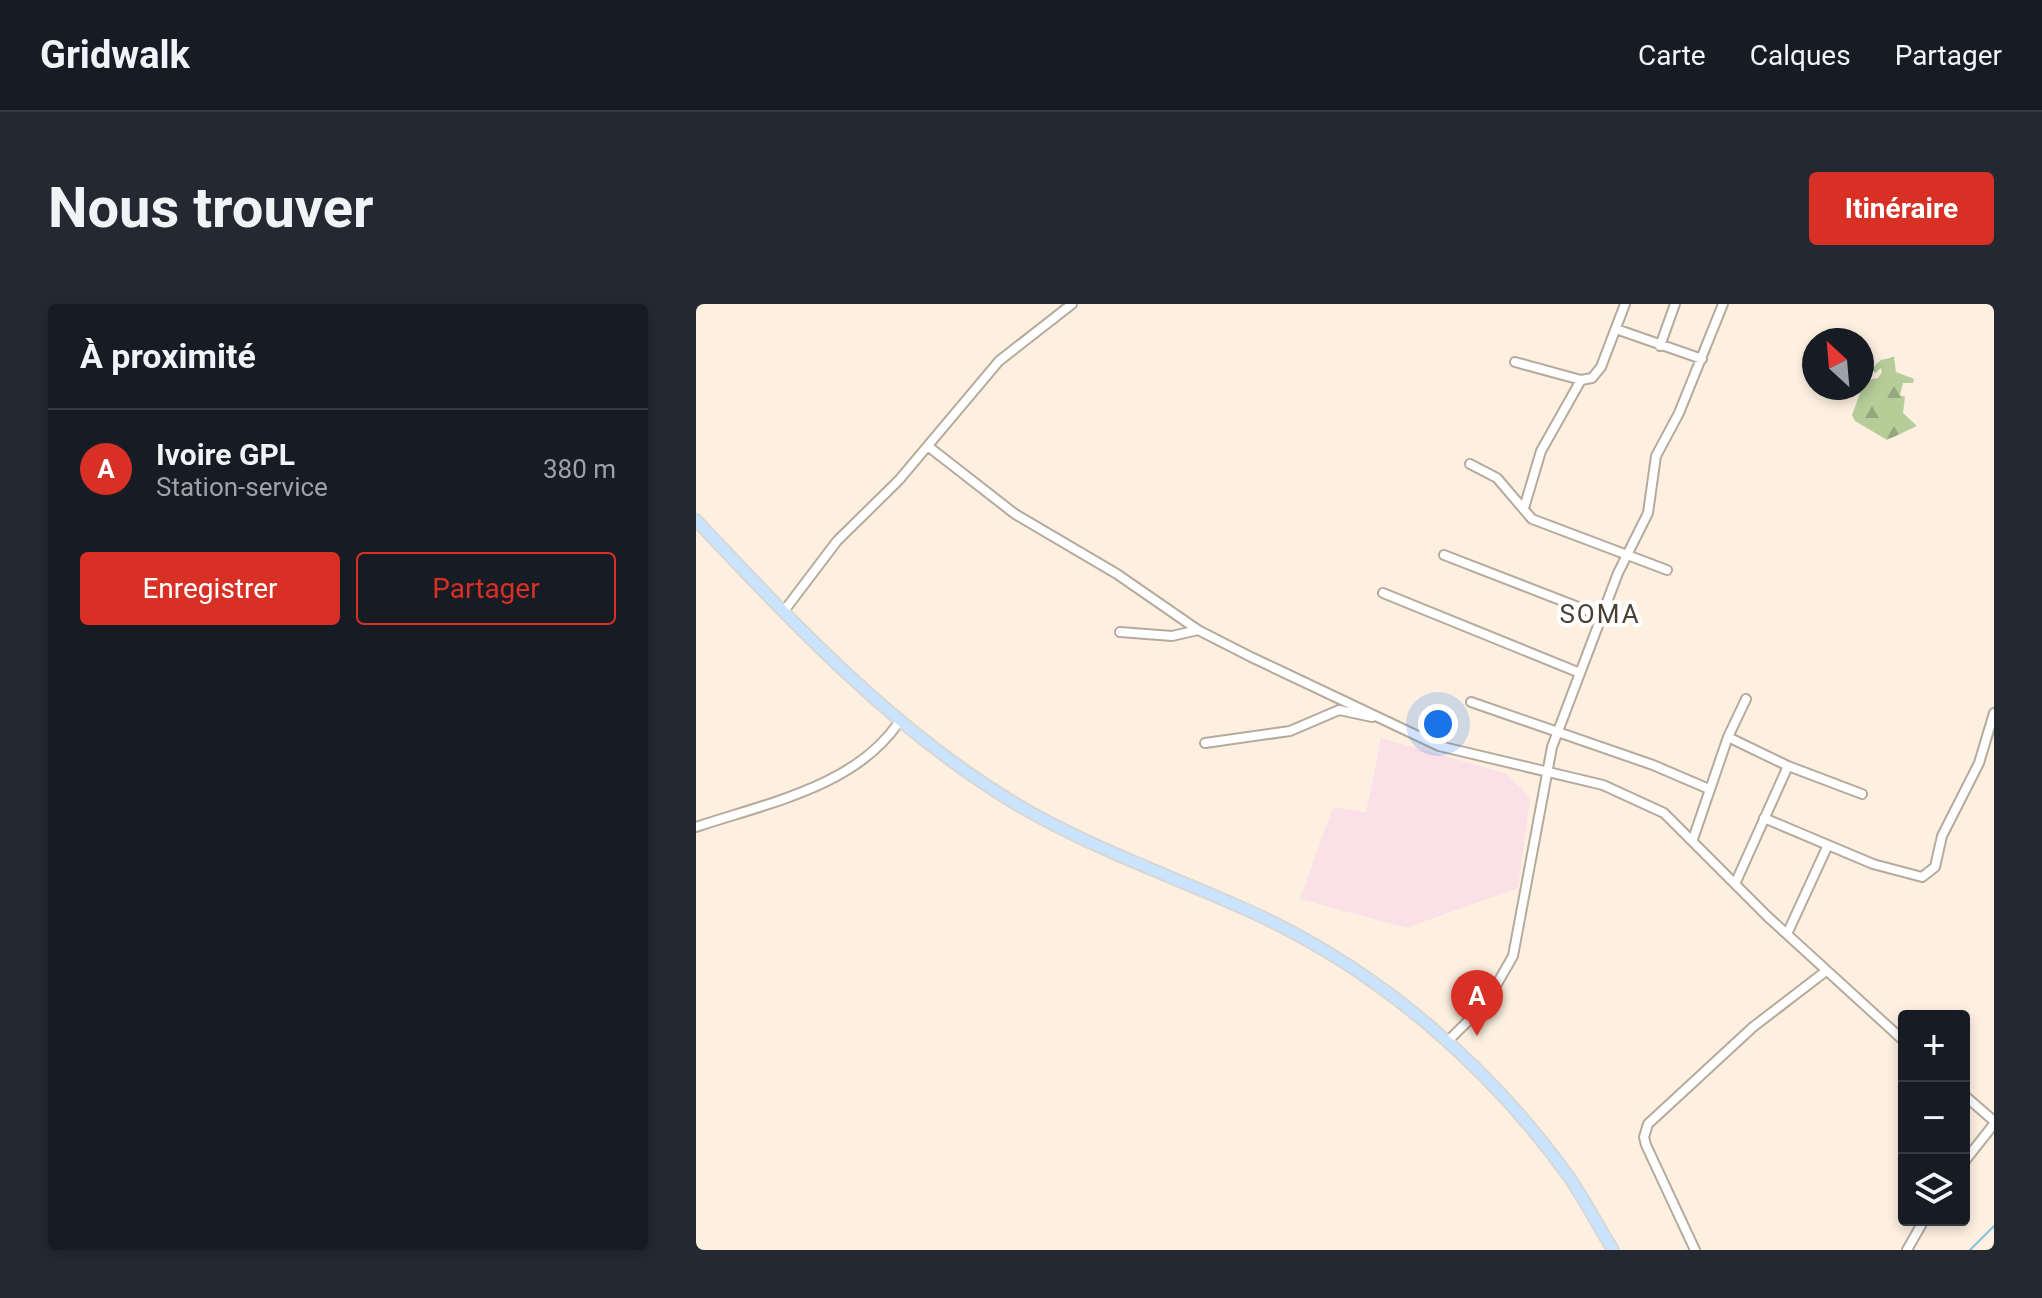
<!DOCTYPE html>
<html lang="fr">
<meta charset="utf-8">
<style>
body{margin:0;font-family:Roboto,sans-serif;background:#242831;color:#f1f3f6}
.controls{position:absolute;right:24px;bottom:24px;display:grid;overflow:hidden;border-radius:8px;box-shadow:0 4px 12px #0003}
.controls button{width:72px;height:72px;display:grid;place-items:center;padding:0;border:0;border-bottom:2px solid #363941;background:#171b24;color:#f1f3f6;font:40px sans-serif}
.compass{position:absolute;left:1106px;top:24px;width:72px;height:72px;border-radius:50%;background:#171b24;box-shadow:0 4px 12px #0003;rotate:334deg}
.you{position:absolute;left:742px;top:420px;width:28px;height:28px;margin:-20px;border:6px solid #fff;border-radius:50%;background:#1a73e8;box-shadow:0 0 0 12px #1a73e833}
.badge{display:grid;place-items:center;width:52px;height:52px;border-radius:50%;background:#d93025;color:#fff;font-size:26px;font-weight:700}
.pin{position:absolute;translate:-50% -66px;filter:drop-shadow(0 2px 4px #0008)}
.pin::after{content:'';position:absolute;top:42px;width:28px;height:24px;background:inherit;clip-path:polygon(0 0,100% 0,50% 100%)}
.list{margin:0;padding:0;list-style:none}
h2{display:flex;justify-content:space-between;align-items:center;height:104px;margin:0;padding:0 32px;font-size:34px}
h2 small{font-size:26px;font-weight:400;color:#9ea1a6}
.list li{display:grid;grid-template-columns:52px 1fr auto;gap:24px;align-items:center;box-sizing:border-box;height:120px;padding:0 32px;border-top:2px solid #363941}
.list b{display:block;font-size:30px;white-space:nowrap}
.list p{margin:0;font-size:26px;white-space:nowrap;color:#9ea1a6}
.list em{font-size:26px;font-style:normal;color:#9ea1a6}
.actions{display:flex;gap:16px;padding:24px 32px}
.actions a{flex:1;padding:18px 0;border:2px solid #d93025;border-radius:8px;text-align:center;font-size:28px;color:#d93025}
.actions .main{background:#d93025;color:#fff}
.icon{flex:none;width:44px;height:44px;fill:none;stroke:currentColor;stroke-width:2;stroke-linecap:round;stroke-linejoin:round}
.map{position:relative;flex:none;width:1298px;height:946px;overflow:hidden;border-radius:8px}
header{display:flex;align-items:center;gap:48px;box-sizing:border-box;height:112px;padding:0 40px;background:#171b24;border-bottom:2px solid #363941}
header strong{font-size:38px}
nav{display:flex;gap:44px;margin-inline-start:auto;font-size:28px}
.intro{display:flex;align-items:center;justify-content:space-between;box-sizing:border-box;height:192px;padding:0 48px}
h1{margin:0;font-size:56px}
.button{padding:20px 36px;border-radius:8px;background:#d93025;color:#fff;font-size:28px;font-weight:700}
main{display:flex;gap:48px;padding:0 48px}
aside{flex:1;background:#171b24;border-radius:8px;box-shadow:0 4px 12px #0003}
.map>svg:first-child{display:block}
.education{fill:#fbe1e7}
.forest{fill:url(#forest-firs)}
.lines{fill:none;stroke-linecap:round;stroke-linejoin:round}
.stream{stroke:#84c1dd;stroke-width:2}
.minor-casing{stroke:#b6aa9c;stroke-width:12}
.major-casing{stroke:#d8d7d6;stroke-width:14}
.minor{stroke:#fff;stroke-width:8}
.major{stroke:#cae4fe;stroke-width:10}
.labels{text-anchor:middle;dominant-baseline:central;stroke-width:8;stroke-linejoin:round;paint-order:stroke}
.neighbourhood-label{font-size:26px;letter-spacing:2px;fill:#493f33;stroke:#fff}
</style>
<header>
<strong>Gridwalk</strong>
<nav><a>Carte</a><a>Calques</a><a>Partager</a></nav>
</header>
<div class="intro"><h1>Nous trouver</h1><a class="button">Itinéraire</a></div>
<main>
<aside>
<h2>À proximité<small></small></h2>
<ul class="list">
<li><span class="badge">A</span><div><b>Ivoire GPL</b><p>Station-service</p></div><em>380 m</em></li>
</ul>
<div class="actions"><a class="main">Enregistrer</a><a>Partager</a></div>
</aside>
<div class="map">
<svg width="1298" height="946" viewBox="0 0 1298 946">
<defs>
<pattern id="forest-firs" width="22" height="20" patternUnits="userSpaceOnUse" patternTransform="scale(2)"><rect width="22" height="20" fill="#b6cd99"/><path d="M5 1l3.5 6h-7zM16 11l3.5 6h-7z" fill="#95a77d"/></pattern>
</defs>
<rect width="100%" height="100%" fill="#fdf0e1"/>
<!-- education -->
<path class="education" d="M685,434L809,469L827,486L834,495L822,584L710,624L604,595L637,503L670,508Z"/>
<!-- forest -->
<path class="forest" d="M1198,53L1200,68L1218,75L1217,79H1207L1204,91L1209,93L1207,109L1221,122L1191,136L1159,117L1156,111L1169,76L1182,74L1186,68L1185,64L1179,69L1176,64L1185,56Z"/>
<g class="lines">
<!-- stream -->
<path class="stream" d="M1274,946L1298,922"/>
<defs>
<path id="minor" d="M920,25L1006,55
M964,42L979,0
M819,58L885,76L896,74L905,63L929,0
M233,143L319,210L421,270L502,326L555,353L743,442L907,481L968,509L1071,612L1208,737
M774,160L801,174L836,215L971,266
M828,204L845,147L885,76
M748,251L908,313
M687,289L884,369
M88,307L141,237L203,176L303,57L376,0
M424,328L476,332L502,326
M775,398L957,461L1013,485
M1032,433L1092,462L1166,490
M509,439L594,427L643,406L676,413
M1068,514L1177,560L1226,573L1239,563L1246,532L1283,459L1298,409
M0,523C71,499 159,483 203,418
M997,535L1032,433L1050,395
M1039,580L1092,462
M1091,630L1132,541
M752,737L790,699L817,652L856,443L922,269L952,209L960,152L983,109L1027,0
M1268,791L1298,817
M1268,858L1298,820
M999,946L950,841L948,833L952,820L1057,723L1130,667
M1211,946L1228,916"/>
<path id="major" d="M0,216C98,320 197,426 320,500C396,545 482,574 562,611C686,669 794,763 873,873C889,896 902,922 917,946"/>
</defs>
<!-- minor casing -->
<use href="#minor" class="minor-casing"/>
<!-- major casing -->
<use href="#major" class="major-casing"/>
<!-- minor -->
<use href="#minor" class="minor"/>
<!-- major -->
<use href="#major" class="major"/>
</g>
<g class="labels">
<!-- neighbourhood labels -->
<g class="neighbourhood-label">
<text x="904" y="310">SOMA</text>
</g>
</g>
</svg>
<div class="controls">
<button>+</button>
<button>−</button>
<button><svg class="icon" aria-label="layers" viewBox="0 0 24 24"><path d="M12 4l9 5-9 5-9-5zM3 14l9 5 9-5"/></svg></button>
</div>
<svg class="compass" viewBox="-18 -18 36 36"><path d="M0-13l5 13h-10z" fill="#e53935"/><path d="M0 13l5-13h-10z" fill="#9ea1a6"/></svg>
<div class="you"></div>
<div class="pin badge" style="left:781px;top:732px">A</div>
</div>
</main>
